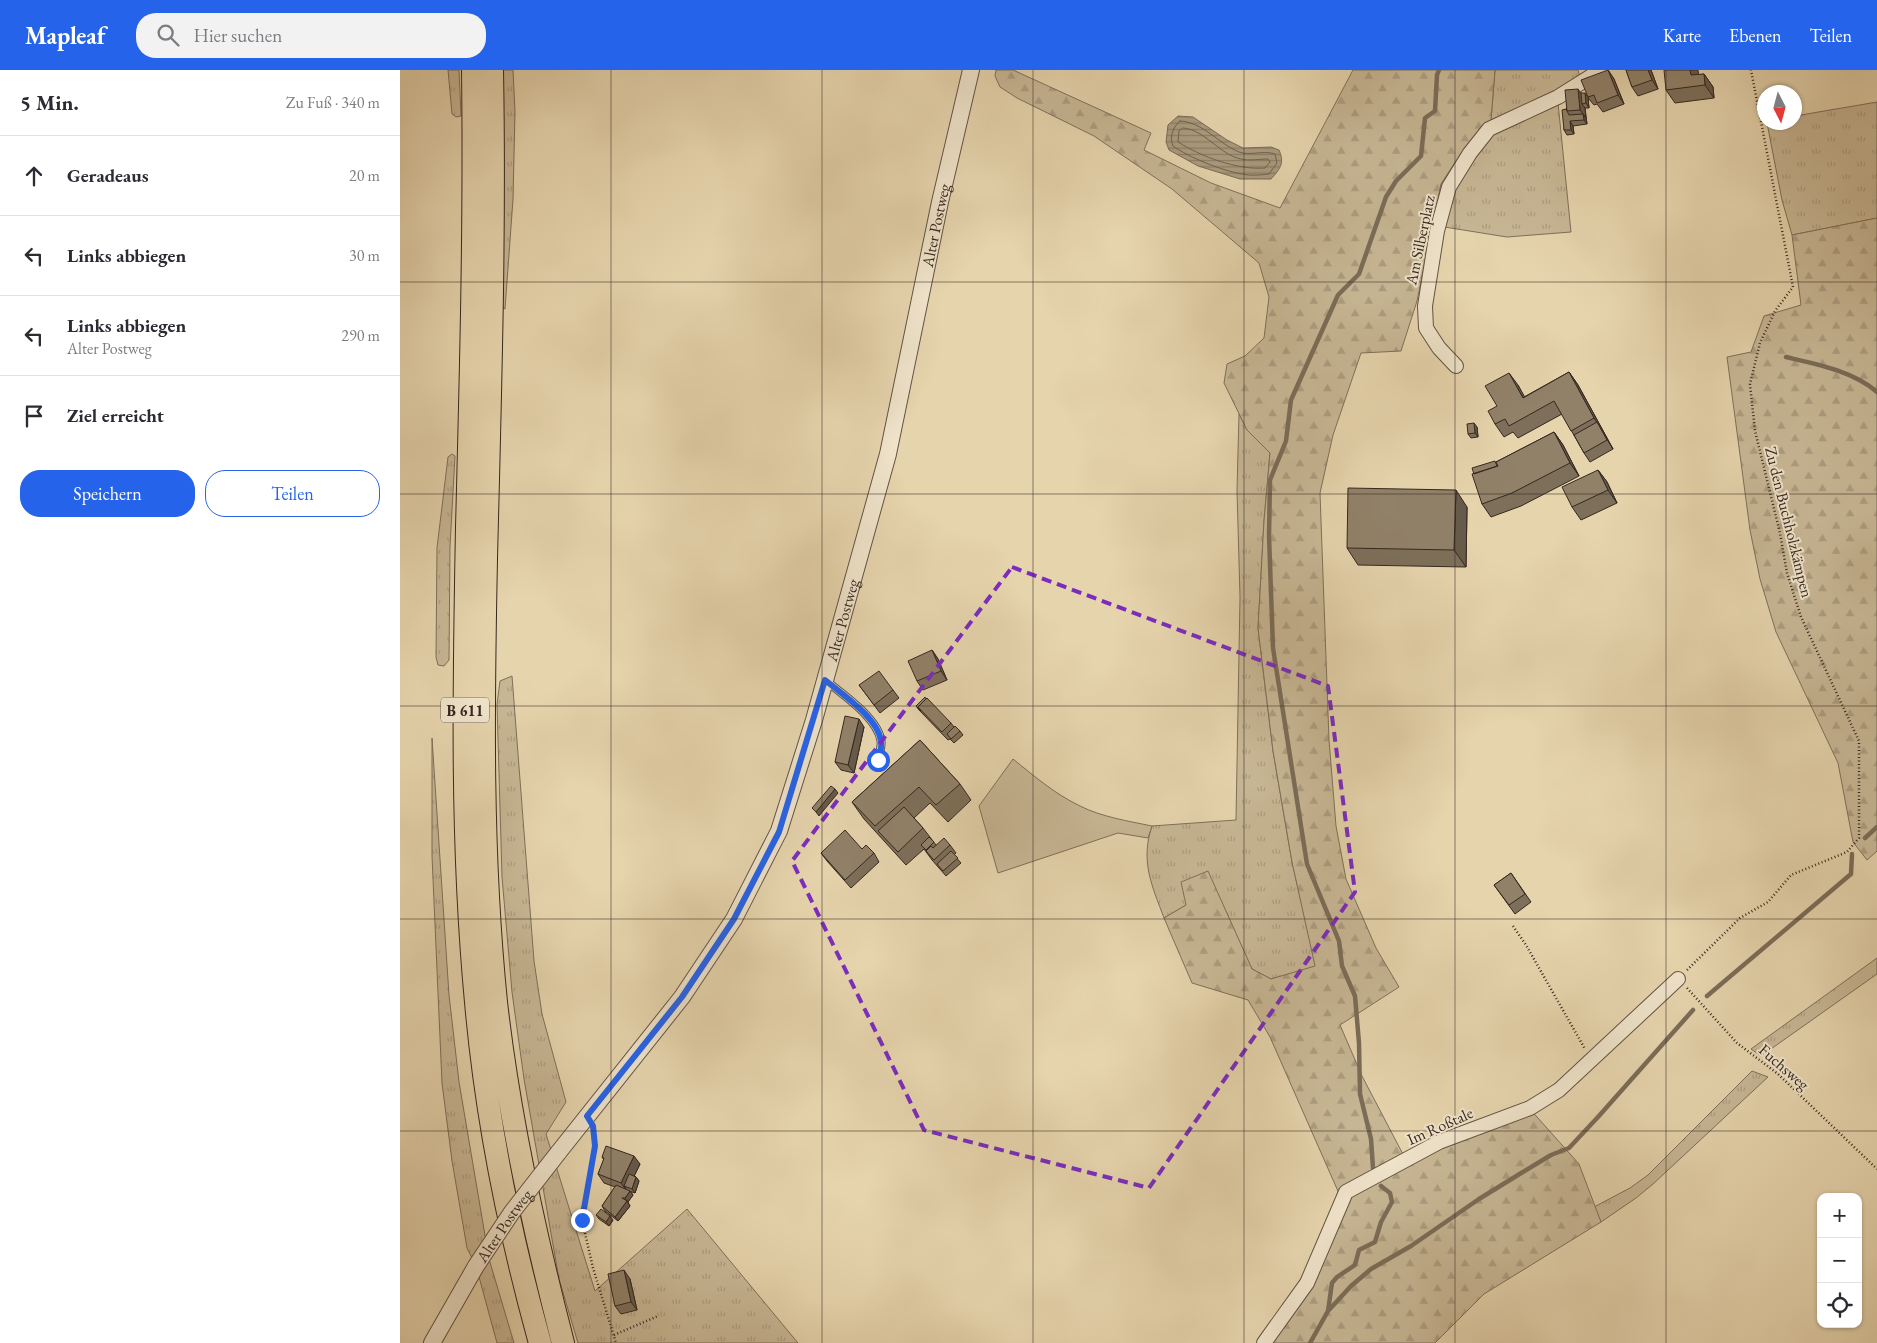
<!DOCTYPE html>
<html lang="de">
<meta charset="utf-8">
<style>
body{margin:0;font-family:"EB Garamond",serif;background:#f2f2f3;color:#2b2b33}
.controls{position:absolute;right:15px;bottom:15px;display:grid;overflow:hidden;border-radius:10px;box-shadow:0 1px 4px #0004}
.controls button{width:45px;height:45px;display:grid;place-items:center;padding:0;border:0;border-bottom:1px solid #e1e1e2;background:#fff;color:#2b2b33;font:25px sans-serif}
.compass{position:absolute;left:1357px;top:15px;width:45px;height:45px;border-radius:50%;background:#fff;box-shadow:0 1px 4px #0004;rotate:174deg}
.stop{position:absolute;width:15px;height:15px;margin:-11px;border:4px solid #2563eb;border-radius:50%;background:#fff}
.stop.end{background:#2563eb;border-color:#fff;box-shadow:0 1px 5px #0008}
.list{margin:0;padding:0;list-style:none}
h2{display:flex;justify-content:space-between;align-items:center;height:65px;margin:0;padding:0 20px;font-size:21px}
h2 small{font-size:16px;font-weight:400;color:#7c7c81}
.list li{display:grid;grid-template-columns:32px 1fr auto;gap:15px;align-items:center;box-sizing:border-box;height:80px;padding:0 20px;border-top:1px solid #e1e1e2}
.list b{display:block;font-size:19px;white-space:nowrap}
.list p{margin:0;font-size:16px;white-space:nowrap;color:#7c7c81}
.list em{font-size:16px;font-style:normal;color:#7c7c81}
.actions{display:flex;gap:10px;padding:15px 20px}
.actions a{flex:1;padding:11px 0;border:1px solid #2563eb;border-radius:20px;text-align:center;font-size:18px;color:#2563eb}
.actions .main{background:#2563eb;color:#fff}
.icon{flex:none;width:28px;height:28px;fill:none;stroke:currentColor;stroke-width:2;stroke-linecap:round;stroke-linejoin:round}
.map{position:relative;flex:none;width:1477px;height:1273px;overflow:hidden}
header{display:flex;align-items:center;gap:30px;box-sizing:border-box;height:70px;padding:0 25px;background:#2563eb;color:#fff}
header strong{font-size:24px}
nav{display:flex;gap:28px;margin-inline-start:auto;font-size:18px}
.search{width:350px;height:45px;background:#f2f2f3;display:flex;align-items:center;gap:12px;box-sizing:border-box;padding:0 18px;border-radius:20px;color:#7c7c81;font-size:19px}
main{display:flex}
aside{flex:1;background:#fff}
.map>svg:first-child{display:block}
.grass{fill:url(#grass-tufts);stroke:#7e705a}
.forest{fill:url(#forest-firs);stroke:#7e705a}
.garden{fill:#c8b795;stroke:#7e705a}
.water{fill:url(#water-rules);stroke:#7b6c58}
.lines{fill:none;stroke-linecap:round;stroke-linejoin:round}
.shore{stroke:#70614e;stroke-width:1}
.stream{stroke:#7b6c58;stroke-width:4.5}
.service-casing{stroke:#615343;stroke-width:9}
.minor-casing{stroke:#615343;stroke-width:16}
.tertiary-casing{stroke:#615343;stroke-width:18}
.trunk-casing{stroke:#352820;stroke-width:24}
.path{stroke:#352820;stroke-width:2.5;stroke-dasharray:1 2.5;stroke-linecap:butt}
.service{stroke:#efe3ca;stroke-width:7}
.minor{stroke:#efe3ca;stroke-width:14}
.tertiary{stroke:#efe3ca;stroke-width:16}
.trunk{stroke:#e6d4ad;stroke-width:22}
.tertiary-bridge-casing{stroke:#615343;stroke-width:18;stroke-linecap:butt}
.tertiary-bridge{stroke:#efe3ca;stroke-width:16}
.wall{fill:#7d6f5a;stroke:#352820}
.shaded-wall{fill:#665a4a;stroke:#352820}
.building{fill:#918169;stroke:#352820}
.route{stroke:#2563eb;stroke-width:6}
.marked{fill:none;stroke:#7b2cbf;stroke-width:4;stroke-dasharray:10 6;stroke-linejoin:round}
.grid{fill:none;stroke:#352820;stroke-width:1;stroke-opacity:0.55}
.labels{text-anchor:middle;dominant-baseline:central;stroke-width:4;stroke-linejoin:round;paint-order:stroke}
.shield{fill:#efe3ca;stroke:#6d6053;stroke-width:1}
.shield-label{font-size:15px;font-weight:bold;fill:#352820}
.street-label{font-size:16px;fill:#352820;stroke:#efe3ca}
</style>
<header>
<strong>Mapleaf</strong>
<div class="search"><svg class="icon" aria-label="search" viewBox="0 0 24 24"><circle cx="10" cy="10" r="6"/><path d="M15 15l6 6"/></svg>Hier suchen</div>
<nav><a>Karte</a><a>Ebenen</a><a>Teilen</a></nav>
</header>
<main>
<aside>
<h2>5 Min.<small>Zu Fuß · 340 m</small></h2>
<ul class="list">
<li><svg class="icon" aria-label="ahead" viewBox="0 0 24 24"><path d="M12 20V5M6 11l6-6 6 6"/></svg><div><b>Geradeaus</b></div><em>20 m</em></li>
<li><svg class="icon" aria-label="left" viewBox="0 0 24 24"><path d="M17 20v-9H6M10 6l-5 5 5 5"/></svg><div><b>Links abbiegen</b></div><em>30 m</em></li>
<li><svg class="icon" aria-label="left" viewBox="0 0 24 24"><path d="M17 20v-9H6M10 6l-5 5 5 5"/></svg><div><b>Links abbiegen</b><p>Alter Postweg</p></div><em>290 m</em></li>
<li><svg class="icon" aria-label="arrive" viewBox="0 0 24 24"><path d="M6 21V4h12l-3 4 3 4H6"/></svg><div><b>Ziel erreicht</b></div></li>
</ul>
<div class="actions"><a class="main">Speichern</a><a>Teilen</a></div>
</aside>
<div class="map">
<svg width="1477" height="1273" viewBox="0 0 1477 1273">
<defs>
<pattern id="grass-tufts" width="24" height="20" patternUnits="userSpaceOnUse" patternTransform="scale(1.25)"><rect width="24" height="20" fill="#c8b795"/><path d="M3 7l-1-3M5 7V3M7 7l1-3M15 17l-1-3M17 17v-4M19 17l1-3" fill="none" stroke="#ac9d80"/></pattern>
<pattern id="forest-firs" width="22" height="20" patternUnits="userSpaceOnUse" patternTransform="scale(1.25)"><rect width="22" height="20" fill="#c8b795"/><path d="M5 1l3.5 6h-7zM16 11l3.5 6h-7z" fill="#ac9d80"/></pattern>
<pattern id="water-rules" width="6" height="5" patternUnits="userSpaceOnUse" patternTransform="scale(1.25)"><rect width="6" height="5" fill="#aa9a7d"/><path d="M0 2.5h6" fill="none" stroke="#8b7e66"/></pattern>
</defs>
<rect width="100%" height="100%" fill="#e6d4ad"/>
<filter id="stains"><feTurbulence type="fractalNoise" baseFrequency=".004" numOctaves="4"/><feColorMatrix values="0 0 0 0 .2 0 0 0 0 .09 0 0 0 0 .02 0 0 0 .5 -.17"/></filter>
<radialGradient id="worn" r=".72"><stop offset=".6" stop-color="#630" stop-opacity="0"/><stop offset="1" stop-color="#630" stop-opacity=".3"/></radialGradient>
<!-- grass -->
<path class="grass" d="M48,0H59L61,46L56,47L52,44Z
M100,0H113L115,42L113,129L105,239L101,237Z
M1095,0H1178L1180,8L1157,23L1171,162L1107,167L1032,155L1041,114L1065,77L1091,50Z
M1477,32V148L1392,165L1382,130L1367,53L1394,52L1395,46Z
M839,344L847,360L870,383L864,451L858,558L873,681L892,792L916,897L871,909L852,899L807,801L786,835L764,848C752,816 740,791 752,756L836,750L840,527L837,420Z
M52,384L55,386L50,476L49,590L44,596L38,595L36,587L37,478L48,387Z
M112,606L134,891L142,944L166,1032L146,1064L195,1221L287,1139L398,1273H178L159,1209L124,1009L112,922L102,807L97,634L100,611Z
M32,668L49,925L59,1012L89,1189L114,1273H97L76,1196L67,1178L52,1091L42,1013L32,786Z
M1477,888V904L1361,986L1351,979Z
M1352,1001L1368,1007L1253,1114L1236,1128L1201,1152L1194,1137L1230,1118L1248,1105Z"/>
<!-- forest -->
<path class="forest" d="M596,0H613L751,63L744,80L811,113L880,138L953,0H1095L1091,50L1065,77L1041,114L1017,231L1001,281L961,283L933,365L920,423L929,670L936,756L946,809L976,878L999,917L940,955L962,1006L1006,1090L1129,1038L1179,1094L1201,1152L1084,1224L1035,1273H865L905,1211L941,1128L870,967L848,930L792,913L764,848L786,835L781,812L808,801L852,899L871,909L915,896L892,792L873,681L858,558L864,451L870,383L847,360L824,313L827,294L845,286L864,268L869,227L859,193L772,119L694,66L617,28L600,17L595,6Z
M1477,148V781L1467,790L1453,772L1438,693L1376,562L1360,509L1350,460L1327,287L1351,282L1364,246L1401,235L1392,165Z"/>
<!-- garden -->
<path class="garden" d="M613,689C634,706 655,724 680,736C702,747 728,751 752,756L748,768L718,763L598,803L579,736Z"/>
<!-- water -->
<path class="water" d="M778,46L793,47L827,70L843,78L871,77L879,80C885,93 880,99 871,109H840L798,96L769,80L766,72L768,55Z"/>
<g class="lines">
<!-- shore -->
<path class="shore" d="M780,51C803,52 819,74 839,82C850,86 863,80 875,84L877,93L869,104C860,105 851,106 842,104C823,101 788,87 773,76C769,67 773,57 780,51Z
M783,58C804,59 820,85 841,89C849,91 860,89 868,89L870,92L865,98C837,100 802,87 778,72L779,61Z"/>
<!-- stream -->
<path class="stream" d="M1386,287C1416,294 1453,301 1477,322
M1465,768L1477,757
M1307,926L1451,804L1452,784
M973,1098L971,1069L960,1024L959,973L955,926L942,896L939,871L907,794L873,578L869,466L870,410L886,371L891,330L938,225L959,204L986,127L996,111L1021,86L1025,48L1035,41L1037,5L1039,0
M928,1241L932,1213L937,1207L955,1195L959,1180L975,1172L981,1152L992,1132L990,1123L981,1116
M910,1273L928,1241L951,1216L971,1199L1011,1176L1079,1129L1118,1105L1151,1085L1169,1078L1198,1047L1293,940"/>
<defs>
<path id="service" d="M425,610C442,624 478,648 481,671C482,677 479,684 478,690"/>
<path id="minor" d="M1056,296L1039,278L1026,258L1025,236L1037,161L1049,117L1070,83L1089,59L1158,27L1201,0
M864,1273L907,1213L946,1122L1039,1072L1130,1038L1159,1020L1278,909"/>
<g id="tertiary">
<path id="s1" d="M158,1083L282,927L334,849L379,761L414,650L488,384L540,132L571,0"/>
<path d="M32,1273L76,1196"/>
</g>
<path id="trunk" d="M73,0C75,152 71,304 67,457C64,615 61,774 76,932C86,1047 109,1161 140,1273
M92,0C95,163 90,326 86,489C83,636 81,785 96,932C109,1048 134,1161 163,1273"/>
</defs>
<!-- service casing -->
<use href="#service" class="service-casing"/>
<!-- minor casing -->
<use href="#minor" class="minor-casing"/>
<!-- tertiary casing -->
<use href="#tertiary" class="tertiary-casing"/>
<!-- trunk casing -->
<use href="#trunk" class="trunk-casing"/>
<!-- path -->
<path class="path" d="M1113,856L1126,875L1185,979
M1287,900L1340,848L1368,832L1391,805L1447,782L1459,768V671L1401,547L1387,503L1380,463L1355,361L1350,314L1360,273L1375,241L1393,217L1351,0
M1287,918L1337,973L1378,1004L1477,1099
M194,1063L195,1075L182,1150L193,1198L216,1273
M214,1265L258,1246"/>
<!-- service -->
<use href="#service" class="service"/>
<!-- minor -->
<use href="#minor" class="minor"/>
<!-- tertiary -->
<use href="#tertiary" class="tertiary"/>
<!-- trunk -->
<use href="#trunk" class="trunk"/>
<defs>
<g id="tertiary-bridge">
<path id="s2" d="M76,1196L112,1142L158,1083"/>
</g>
</defs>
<!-- tertiary-bridge casing -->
<use href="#tertiary-bridge" class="tertiary-bridge-casing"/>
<!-- tertiary-bridge -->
<use href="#tertiary-bridge" class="tertiary-bridge"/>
</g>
<!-- wall -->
<path class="wall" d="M1208,0L1214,9L1224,34L1203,42L1197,34L1194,35L1188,28L1189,38H1185L1187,54L1173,56L1174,64L1167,65L1164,60L1166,39L1181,23L1188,26Z
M1226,0H1251L1258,19L1238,26L1232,17Z
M1304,4L1313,17L1314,28L1275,33L1266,20L1298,5Z
M1169,302L1178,315L1213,379L1190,392L1184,383L1162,344L1118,368L1113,362L1104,367L1095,354L1097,336L1118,315L1124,327Z
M1077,357L1078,367L1071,368L1068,364Z
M1154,362L1163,375L1179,406L1121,436L1091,447L1082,434L1096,392Z
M1198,400L1207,412L1217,433L1181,450L1172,437Z
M1067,437L1066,497L958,495L947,478Z
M532,580L538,589L547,610L523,620L517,611Z
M459,615L493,620L499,628L480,643Z
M516,636L551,653L554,657L560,661L563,665L554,673L550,669L548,670L519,640Z
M464,657L454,703L441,700L435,692Z
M520,670L560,714L571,730L548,752L530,733L514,748L523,758L536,775H550L556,783L554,785L561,793L546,806L532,790L524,779L506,795L464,749L452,732Z
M462,779L474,783L479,792L451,818L427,791L421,783Z
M1111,803L1131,832L1115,844L1094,815Z
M202,1087L240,1094L234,1106L236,1107L239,1111L235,1123L229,1121H230L233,1125L228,1132L230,1136L218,1151L205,1141L202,1136L215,1117L204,1113L198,1104L204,1090Z
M196,1145L213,1150L209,1156L199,1149Z
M230,1209L237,1240L221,1244L215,1236Z"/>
<!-- shaded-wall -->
<path class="shaded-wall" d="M1208,0L1214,9L1224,34L1218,25Z
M1248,0H1251L1258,19L1252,10Z
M1290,0H1298L1300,16L1291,5Z
M1304,4L1313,17L1314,28L1305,15Z
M1178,19L1184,28L1182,34L1185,38L1186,48L1180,40Z
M1185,23L1188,27L1189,38L1186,33Z
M1183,44L1186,48L1187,54L1184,50Z
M1170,51L1173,56L1174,64L1171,60Z
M1169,302L1178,315L1213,379L1194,348Z
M1109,303L1118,315L1132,340L1123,328Z
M1074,353L1077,357L1078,367L1075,363Z
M1154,362L1163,375L1179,406L1170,393Z
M1198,400L1207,412L1217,433L1208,420Z
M1056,420L1067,437L1066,497L1054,480Z
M532,580L538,589L547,610L541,601Z
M459,649L464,657L454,703L448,695Z
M435,719L438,723L419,746L416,742Z
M234,1086L240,1094L229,1117L224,1116L227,1120V1121L221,1113Z
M236,1107L239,1111L235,1123L232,1119Z
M230,1121L233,1125L228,1132L225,1128Z
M227,1131L230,1136L218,1151L215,1147Z
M210,1146L213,1150L209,1156L206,1152Z
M224,1200L230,1209L237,1240L231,1232Z"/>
<!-- building -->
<path class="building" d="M1208,0L1218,25L1197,33L1194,25L1188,27L1181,10Z
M1226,0H1248L1252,10L1232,17Z
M1264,0H1290L1291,5L1304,4L1305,15L1266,20Z
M1178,19L1180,40L1167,41L1165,20Z
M1181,23H1185L1186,33L1182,34Z
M1166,39L1169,45L1183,44L1184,50L1170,51L1171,60H1164L1162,40Z
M1169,302L1194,348L1171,361L1154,331L1109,356L1105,349L1095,354L1088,341L1097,336L1085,316L1109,303L1123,328Z
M1197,352L1207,370L1184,383L1174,365Z
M1074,353L1075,363L1068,364L1067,354Z
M1154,362L1170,393L1112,423L1082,434L1072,404L1098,396L1096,392Z
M1095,391L1097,396L1074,404L1072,398Z
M1198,400L1208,420L1172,437L1162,417Z
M948,418L1056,420L1054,480L947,478Z
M532,580L541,601L517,611L508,591Z
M479,601L493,620L474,635L459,615Z
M525,627L526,629L518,637L521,641L516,636Z
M527,628L551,653L542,662L518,637Z
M445,646L459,649L448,695L435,692Z
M555,656L560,661L551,669L547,664Z
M520,670L560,714L536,735L519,717L475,756L452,732Z
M431,716L435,719L416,742L412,738Z
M504,737L523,758L498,782L478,761Z
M445,760L462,779L466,775L474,783L445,810L421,783Z
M529,767L534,772L526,780L521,775Z
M544,768L550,775L534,790L526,781L531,776L533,778Z
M551,781L558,788L543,801L537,794Z
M1111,803L1125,824L1109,835L1094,815Z
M206,1076L234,1086L221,1113L198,1104L204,1088L202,1087Z
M229,1104L236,1107L232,1119L224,1116Z
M216,1115L230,1121L225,1128H222L227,1131L215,1147L202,1136Z
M201,1139L210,1146L206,1152L196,1145Z
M224,1200L231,1232L215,1236L208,1204Z"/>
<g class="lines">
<!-- route -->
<path class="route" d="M182,1150L195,1076L193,1056L187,1046L282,927L334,849L379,762L425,610C442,624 478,648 481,671C482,677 480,684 478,690"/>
</g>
<!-- marked area -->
<path class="marked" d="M612,497L928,616L955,822L749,1118L524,1060L392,791Z"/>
<!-- grid -->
<path class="grid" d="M211,0V1273M422,0V1273M633,0V1273M844,0V1273M1055,0V1273M1266,0V1273M0,212H1477M0,424H1477M0,636H1477M0,849H1477M0,1061H1477"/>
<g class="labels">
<!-- shield labels -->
<rect class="shield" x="41" y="627.5" width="48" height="25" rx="4"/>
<g class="shield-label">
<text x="65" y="640">B 611</text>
</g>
<!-- street labels -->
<g class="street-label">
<text stroke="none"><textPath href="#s1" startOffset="1018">Alter Postweg</textPath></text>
<text transform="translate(1020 170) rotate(-78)">Am Silberplatz</text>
<text transform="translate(1389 452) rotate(76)">Zu den Buchholzkämpen</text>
<text stroke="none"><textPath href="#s1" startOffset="612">Alter Postweg</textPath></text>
<text transform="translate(1384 997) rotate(41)">Fuchsweg</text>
<text transform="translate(1040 1056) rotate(-24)">Im Roßtale</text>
<text stroke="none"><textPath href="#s2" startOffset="49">Alter Postweg</textPath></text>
</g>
</g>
<rect width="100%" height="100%" filter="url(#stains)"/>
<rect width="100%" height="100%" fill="url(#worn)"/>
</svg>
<div class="controls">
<button>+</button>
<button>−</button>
<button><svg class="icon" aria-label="locate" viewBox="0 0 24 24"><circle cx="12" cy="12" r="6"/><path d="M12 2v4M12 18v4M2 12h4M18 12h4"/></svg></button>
</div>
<svg class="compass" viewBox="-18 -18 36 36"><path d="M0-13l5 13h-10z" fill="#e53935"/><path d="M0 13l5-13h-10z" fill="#7c7c81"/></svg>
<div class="stop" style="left:478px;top:690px"></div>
<div class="stop end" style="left:182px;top:1150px"></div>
</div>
</main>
